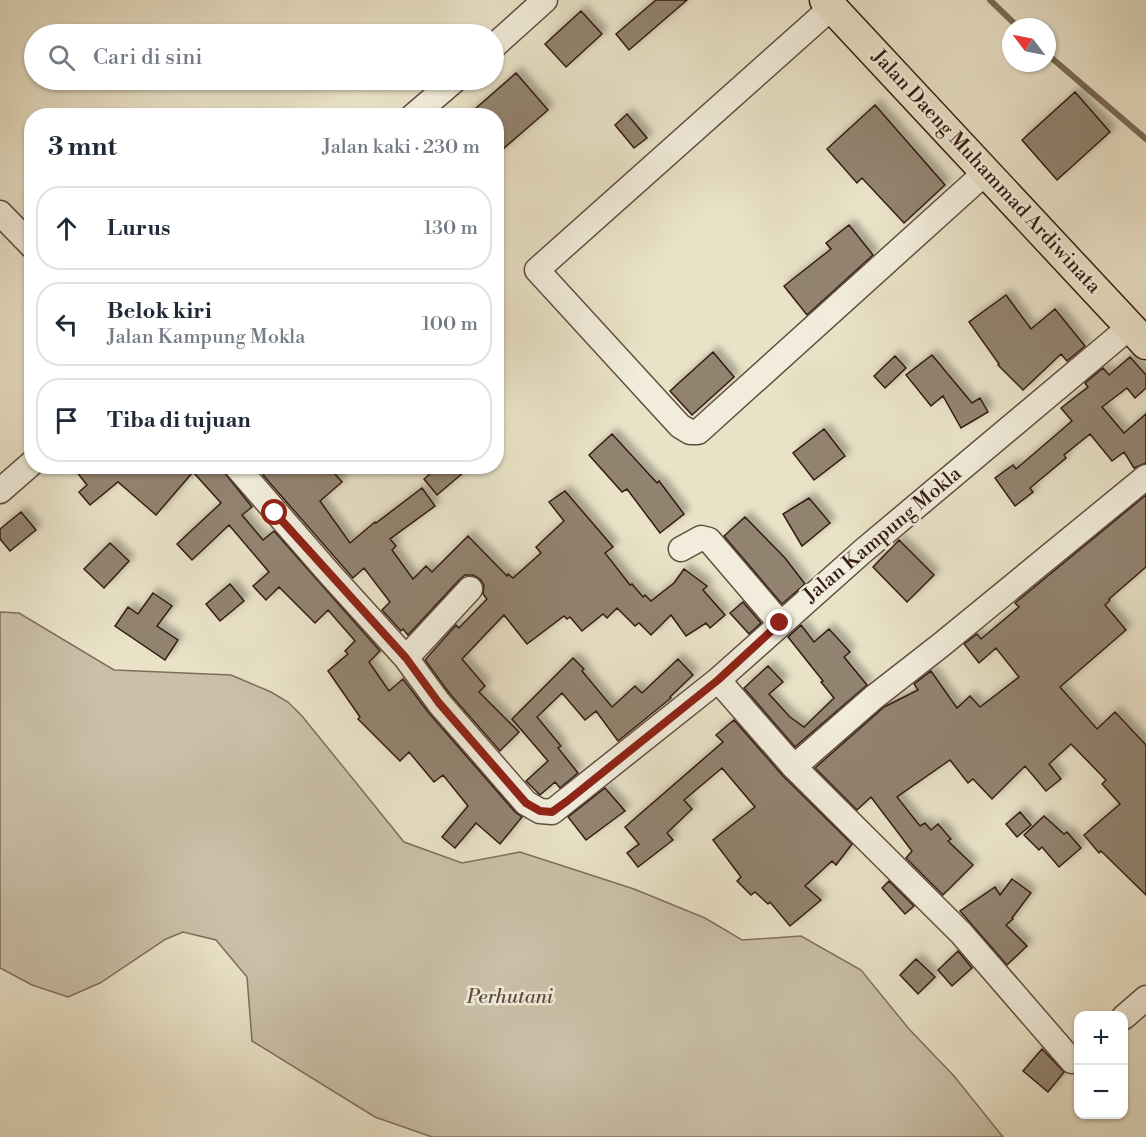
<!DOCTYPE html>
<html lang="id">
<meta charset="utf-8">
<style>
body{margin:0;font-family:"Libre Bodoni",serif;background:#f6f6f7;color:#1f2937}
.controls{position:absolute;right:18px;bottom:18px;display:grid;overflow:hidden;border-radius:12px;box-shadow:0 2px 4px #0004}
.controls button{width:54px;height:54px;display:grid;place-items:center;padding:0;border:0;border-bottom:2px solid #e0e1e3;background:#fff;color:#1f2937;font:30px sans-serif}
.compass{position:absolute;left:1002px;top:18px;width:54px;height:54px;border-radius:50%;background:#fff;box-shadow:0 2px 4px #0004;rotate:302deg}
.stop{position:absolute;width:18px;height:18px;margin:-14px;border:4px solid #8f2418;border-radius:50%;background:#fff}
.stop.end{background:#8f2418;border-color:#fff;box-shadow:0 2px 6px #0008}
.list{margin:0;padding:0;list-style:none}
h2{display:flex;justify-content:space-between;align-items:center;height:78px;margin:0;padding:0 24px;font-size:26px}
h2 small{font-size:20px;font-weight:400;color:#747a83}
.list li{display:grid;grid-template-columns:39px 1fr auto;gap:18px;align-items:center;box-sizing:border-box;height:84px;margin:0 12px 12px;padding:0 12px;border:2px solid #e0e1e3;border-radius:24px}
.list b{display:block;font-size:22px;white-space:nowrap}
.list p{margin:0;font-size:20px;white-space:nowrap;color:#747a83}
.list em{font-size:20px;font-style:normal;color:#747a83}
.icon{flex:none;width:33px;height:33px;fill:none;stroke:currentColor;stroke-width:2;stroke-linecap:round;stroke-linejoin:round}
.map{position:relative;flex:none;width:1146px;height:1137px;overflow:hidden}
.search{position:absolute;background:#fff;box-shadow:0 2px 4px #0004;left:24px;top:24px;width:480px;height:66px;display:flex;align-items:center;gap:15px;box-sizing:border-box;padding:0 21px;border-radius:33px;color:#747a83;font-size:22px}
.panel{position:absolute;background:#fff;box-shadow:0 2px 4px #0004;left:24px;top:108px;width:480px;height:366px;border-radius:24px}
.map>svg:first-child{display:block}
.green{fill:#cac0a8;stroke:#7f6e5d;stroke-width:1.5}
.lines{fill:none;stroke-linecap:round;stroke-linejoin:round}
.stream{stroke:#7b6b59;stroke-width:6}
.building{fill:#928370;stroke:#341c12;stroke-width:1.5;filter:url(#shadow)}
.minor-casing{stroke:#614e3f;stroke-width:27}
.major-casing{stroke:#341c12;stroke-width:33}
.minor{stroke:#f1ecdb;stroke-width:24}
.major{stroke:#e9e2c7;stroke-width:30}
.route{stroke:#8f2418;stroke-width:8}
.labels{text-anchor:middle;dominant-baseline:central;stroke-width:5;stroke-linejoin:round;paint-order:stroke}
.street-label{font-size:20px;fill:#341c12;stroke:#f1ecdb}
.park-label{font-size:20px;font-style:italic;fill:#614d3f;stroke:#f1ecdb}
</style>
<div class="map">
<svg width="1146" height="1137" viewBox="0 0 1146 1137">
<defs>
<filter id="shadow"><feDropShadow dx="5.5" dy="-5.5" stdDeviation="3" flood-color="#0004"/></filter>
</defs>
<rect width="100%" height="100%" fill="#e9e2c7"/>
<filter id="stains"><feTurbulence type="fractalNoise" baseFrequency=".00333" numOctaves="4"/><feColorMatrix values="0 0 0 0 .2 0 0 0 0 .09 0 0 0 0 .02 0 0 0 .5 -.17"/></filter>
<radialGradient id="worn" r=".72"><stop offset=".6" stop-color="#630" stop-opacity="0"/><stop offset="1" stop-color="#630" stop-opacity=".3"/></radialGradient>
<!-- green -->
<path class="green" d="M0,612L19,613L114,670L231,675L271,692L288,702L302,716L404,842L462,863L520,852L634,889L705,918L742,940L801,936L861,970L909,1029L954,1076L1003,1137H432L375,1117L252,1041L247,977L216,940L183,932L166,939L100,983L68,997L32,985L0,968Z"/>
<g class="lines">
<!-- stream -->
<path class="stream" d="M990,0L1018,27
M1047,54L1146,139"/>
</g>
<!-- building -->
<path class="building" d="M656,0H687L629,50L616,34Z
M581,11L602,34L566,67L545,44Z
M516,73L548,110L496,155V116H467Z
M1075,92L1110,132L1057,180L1022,140Z
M875,105L945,185L904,223L862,178L857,183L827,149Z
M627,114L647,138L634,148L615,125Z
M849,225L873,255L807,315L784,286L831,249L826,243Z
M1006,295L1031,329L1055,309L1085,346L1067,361L1061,354L1023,390L998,365L999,364L969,322Z
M713,352L734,377L692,415L670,391Z
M932,355L972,403L980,398L988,412L961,428L943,396L931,406L906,375Z
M895,356L906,368L885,388L874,376Z
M1130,357L1146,375V388L1135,398L1127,388L1102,407L1124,433L1146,414V463L1134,468L1124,452L1112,461L1090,434L1064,455L1066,458L1030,488L1033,492L1015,506L995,478L1013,465L1016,469L1072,421L1061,408L1088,387L1085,383L1103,368L1109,375Z
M824,429L845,456L814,480L793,453Z
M612,434L657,483L659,481L684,514L660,533L627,489L622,492L589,455Z
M72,466H219L252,507L242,515L263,540L274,531L380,651L369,662L389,691L403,679L428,712L515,812L522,817L500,844L476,823L455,848L442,837L468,806L443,775L434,782L409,752L400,761L358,719L360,717L328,671L348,654L345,651L355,641L328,610L315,623L279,587L266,600L253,586L269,572L229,525L192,560L177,544L221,503L193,472L156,515L118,482L90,505L79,492L87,485Z
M273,466H328L342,482L320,501L350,543L375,522L376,523L422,488L435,506L390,539L396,546L392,550L413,579L426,566L432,572L468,536L507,576L508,574L513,578L541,553L536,547L564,521L549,502L565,491L613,547L605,553L630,585L632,584L643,597L645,595L651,601L674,583L684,569L707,586L703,590L725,615L710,628L706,623L686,636L671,615L651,635L639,623L635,626L617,608L607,618L603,614L582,631L570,617L567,619L564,616L527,644L504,615L462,659L485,686L479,692L519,732L500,751L450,694L425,660L456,625L459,628L487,599L483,594L484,585L480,579L473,575H465L460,579L408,635L403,629L401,631L382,610L390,602L364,568L353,578L263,475Z
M439,466H471L437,495L424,479Z
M1146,495V567L1109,599L1110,600L1105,605L1126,630L1060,687L1097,729L1115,712L1146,745V895L1101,851L1099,853L1084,835L1120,804L1102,784L1106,780L1071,744L1049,764L1061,779L1046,791L1025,766L992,799L973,779L968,783L950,760L897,797L920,826L925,823L931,830L938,824L951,839L948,841L973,865L943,895L906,858L912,851L871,797L857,810L815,768L884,707L918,690L914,684L931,671L957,708L970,696L980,707L1019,677L996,648L979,663L964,644L977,634L981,639L1019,607L1015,603Z
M809,498L830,523L802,546L783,514Z
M21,512L36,530L10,551L0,539V529Z
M745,517L785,558L805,584L782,604L724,536Z
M899,540L934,575L907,602L873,567Z
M110,543L129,561L104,588L84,569Z
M230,584L244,601L220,621L206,604Z
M153,593L172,606L157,626L178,640L165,660L115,626L128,607L138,614Z
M743,602L761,623L749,634L730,613Z
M801,625L814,642L829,629L850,652L844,657L867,685L795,747L744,688L768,666L783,682L769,694L790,717L804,727L834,698L821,682L823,681L788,637Z
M573,658L584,669L582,671L612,707L635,686L642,693L678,659L693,675L670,697L671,698L618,741L596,711L585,720L562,693L537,717L561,746L558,748L578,773L560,788L555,782L540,795L526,781L548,761L512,719Z
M734,720L783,776L852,844L836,865L832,861L805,886L821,900L790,926L770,902L768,904L755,892L751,895L737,881L741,877L713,840L755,807L722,768L684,800L692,809L667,833L673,840L638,867L627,853L639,844L625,827L723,742L716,735Z
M605,788L625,811L586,840L568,817Z
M1020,812L1031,825L1017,837L1006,824Z
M1044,816L1064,834L1067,832L1081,848L1059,867L1042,847L1039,850L1024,835Z
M1012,879L1031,893L1012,918L1013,919L1006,925L1027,946L1007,965L960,911L995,887L1000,895Z
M889,881L914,906L905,914L882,888Z
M958,951L972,968L952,986L938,970Z
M916,959L935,977L918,994L900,975Z
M1042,1049L1064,1072L1048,1092L1023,1071Z"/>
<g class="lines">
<defs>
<path id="minor" d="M832,7L537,270L680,426L690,432H698L986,172
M494,46L545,0
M413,116L455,80
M0,213L32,246
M236,466L329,573L406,658L439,703L526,803L540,811L552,812L718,680L863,551L1131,326
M0,491L32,463
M681,549L701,538L709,540L780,623
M406,658L470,589
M718,680L794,767L961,933L1072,1061L1078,1056
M794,767L873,698L941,645L1146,477
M1124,1017L1146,998"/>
<path id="major" d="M825,0L1146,344"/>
</defs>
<!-- minor casing -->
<use href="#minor" class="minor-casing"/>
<!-- major casing -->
<use href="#major" class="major-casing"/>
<!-- minor -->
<use href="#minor" class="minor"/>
<!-- major -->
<use href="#major" class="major"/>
</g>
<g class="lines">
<!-- route -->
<path class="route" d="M275,513L406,658L439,703L526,803L540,811L552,812L566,802L718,680L780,623"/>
</g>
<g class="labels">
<!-- street labels -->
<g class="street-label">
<text transform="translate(986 172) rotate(47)">Jalan Daeng Muhammad Ardiwinata</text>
<text transform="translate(883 535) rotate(-40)">Jalan Kampung Mokla</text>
</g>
<!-- park labels -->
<g class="park-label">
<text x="510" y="997">Perhutani</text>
</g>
</g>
<rect width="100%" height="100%" filter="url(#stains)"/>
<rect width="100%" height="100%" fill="url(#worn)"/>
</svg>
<div class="controls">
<button>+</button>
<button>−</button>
</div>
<svg class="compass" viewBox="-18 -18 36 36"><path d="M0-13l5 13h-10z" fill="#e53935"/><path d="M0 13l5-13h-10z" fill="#747a83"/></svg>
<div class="stop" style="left:275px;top:513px"></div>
<div class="stop end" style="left:780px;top:623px"></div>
<div class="search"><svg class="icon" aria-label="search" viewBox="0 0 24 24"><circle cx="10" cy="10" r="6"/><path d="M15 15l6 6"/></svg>Cari di sini</div>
<section class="panel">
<h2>3 mnt<small>Jalan kaki · 230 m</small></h2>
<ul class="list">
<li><svg class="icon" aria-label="ahead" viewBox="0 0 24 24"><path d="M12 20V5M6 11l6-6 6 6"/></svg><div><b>Lurus</b></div><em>130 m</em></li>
<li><svg class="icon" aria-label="left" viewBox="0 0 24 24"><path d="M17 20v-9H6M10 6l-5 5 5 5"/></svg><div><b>Belok kiri</b><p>Jalan Kampung Mokla</p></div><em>100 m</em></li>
<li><svg class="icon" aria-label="arrive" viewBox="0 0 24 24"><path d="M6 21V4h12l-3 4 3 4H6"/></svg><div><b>Tiba di tujuan</b></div></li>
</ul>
</section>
</div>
